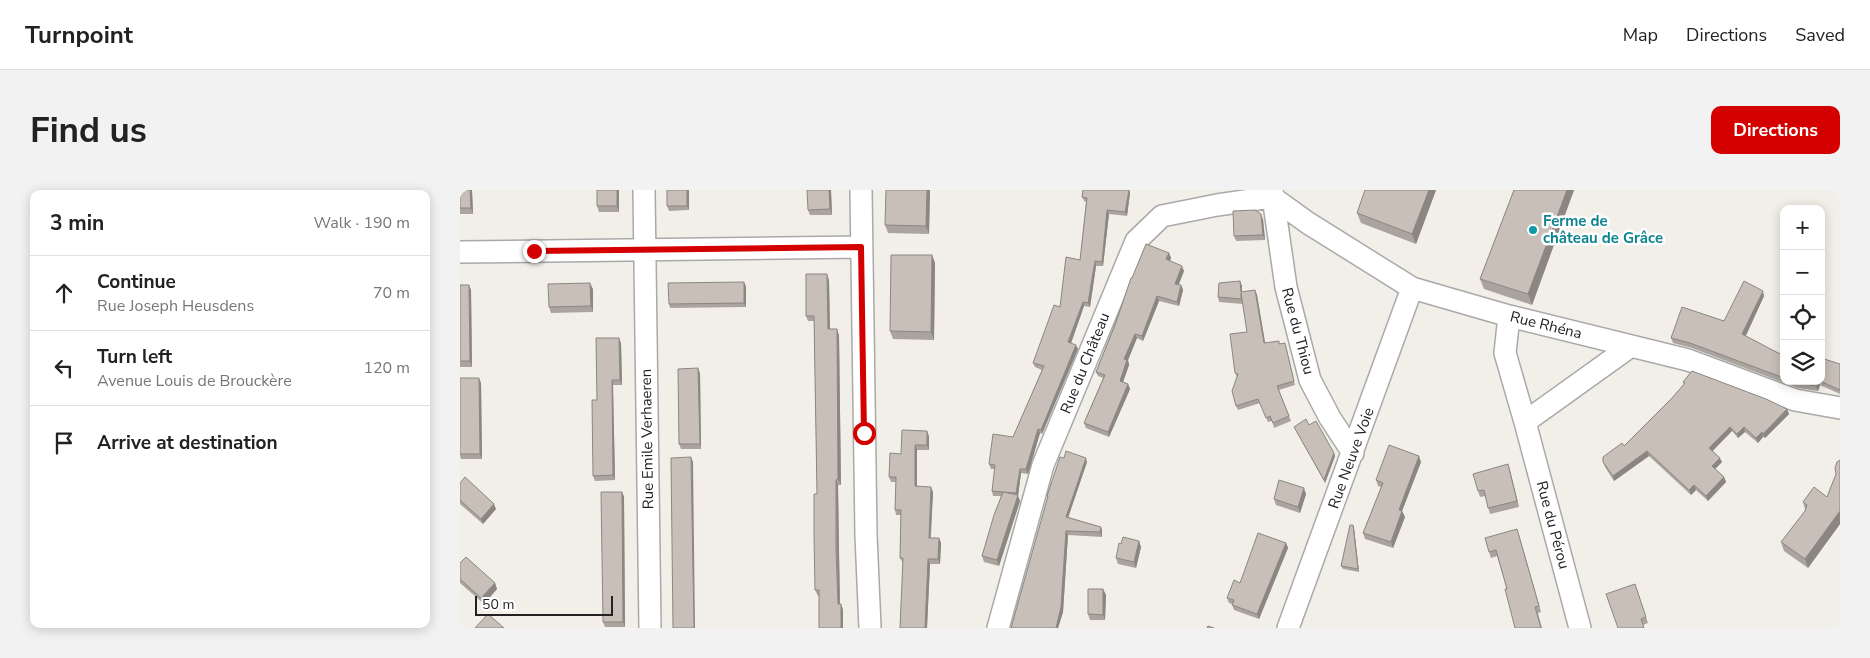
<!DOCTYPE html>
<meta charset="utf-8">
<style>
body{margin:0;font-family:"Nunito Sans",sans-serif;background:#f2f2f2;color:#222}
.controls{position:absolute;right:15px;top:15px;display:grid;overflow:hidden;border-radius:10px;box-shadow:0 2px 12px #0003}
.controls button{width:45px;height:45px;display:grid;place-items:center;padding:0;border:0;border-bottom:1px solid #e0e0e0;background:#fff;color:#222;font:25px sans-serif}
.scale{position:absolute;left:15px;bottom:12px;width:138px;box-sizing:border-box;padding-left:5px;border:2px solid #222;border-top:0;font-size:14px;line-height:18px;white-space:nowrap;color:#222;-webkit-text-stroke:4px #fff;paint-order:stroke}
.stop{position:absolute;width:15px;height:15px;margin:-11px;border:4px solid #d40000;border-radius:50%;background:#fff}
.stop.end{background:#d40000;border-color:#fff;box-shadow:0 1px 5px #0008}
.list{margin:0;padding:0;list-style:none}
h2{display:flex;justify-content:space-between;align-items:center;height:65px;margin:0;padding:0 20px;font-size:21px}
h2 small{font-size:16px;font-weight:400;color:#767676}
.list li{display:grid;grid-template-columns:32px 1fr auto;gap:15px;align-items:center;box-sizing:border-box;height:75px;padding:0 20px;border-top:1px solid #e0e0e0}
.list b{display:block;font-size:19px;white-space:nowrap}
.list p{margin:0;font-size:16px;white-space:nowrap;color:#767676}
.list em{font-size:16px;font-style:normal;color:#767676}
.icon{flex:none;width:28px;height:28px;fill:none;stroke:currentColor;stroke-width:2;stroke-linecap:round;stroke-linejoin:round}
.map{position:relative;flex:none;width:1380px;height:438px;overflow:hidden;border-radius:10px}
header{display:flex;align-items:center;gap:30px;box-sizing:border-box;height:70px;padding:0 25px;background:#fff;border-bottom:1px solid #e0e0e0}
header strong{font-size:24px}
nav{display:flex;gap:28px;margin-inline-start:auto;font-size:18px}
.intro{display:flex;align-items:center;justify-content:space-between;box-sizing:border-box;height:120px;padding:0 30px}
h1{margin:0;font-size:35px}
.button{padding:12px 22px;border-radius:10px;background:#d40000;color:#fff;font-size:18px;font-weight:700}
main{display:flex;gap:30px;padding:0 30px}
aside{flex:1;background:#fff;border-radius:10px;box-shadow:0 2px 12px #0003}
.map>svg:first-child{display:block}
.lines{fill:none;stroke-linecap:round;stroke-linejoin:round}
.minor-casing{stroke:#a9a9a9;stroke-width:24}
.minor{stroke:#fff;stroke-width:21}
.wall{fill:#aba49e}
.shaded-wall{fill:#8b8681}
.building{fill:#c7bfb8;stroke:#8b8681}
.route{stroke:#d40000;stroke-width:6}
.culture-dot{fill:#0f9aa8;stroke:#fff;stroke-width:2}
.labels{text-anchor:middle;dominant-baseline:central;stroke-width:5;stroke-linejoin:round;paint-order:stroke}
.culture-label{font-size:15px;font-weight:bold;fill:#0d838f;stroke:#fff;text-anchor:start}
.street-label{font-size:15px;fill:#222;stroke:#fff}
</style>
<header>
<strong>Turnpoint</strong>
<nav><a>Map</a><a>Directions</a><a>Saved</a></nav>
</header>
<div class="intro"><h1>Find us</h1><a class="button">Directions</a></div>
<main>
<aside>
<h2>3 min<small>Walk · 190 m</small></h2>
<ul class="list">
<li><svg class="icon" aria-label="ahead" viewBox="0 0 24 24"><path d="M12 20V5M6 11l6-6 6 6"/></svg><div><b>Continue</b><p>Rue Joseph Heusdens</p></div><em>70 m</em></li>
<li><svg class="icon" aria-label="left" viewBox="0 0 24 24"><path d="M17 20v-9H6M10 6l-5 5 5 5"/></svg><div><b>Turn left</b><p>Avenue Louis de Brouckère</p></div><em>120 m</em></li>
<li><svg class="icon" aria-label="arrive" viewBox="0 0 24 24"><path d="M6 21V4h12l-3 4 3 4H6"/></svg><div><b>Arrive at destination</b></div></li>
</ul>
</aside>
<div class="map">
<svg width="1380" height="438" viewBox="0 0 1380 438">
<rect width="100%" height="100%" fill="#f2efe9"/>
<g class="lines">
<defs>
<path id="minor" d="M184,0L190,438
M401,0L406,345L410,438
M812,0L826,97L850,190L870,228L893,263
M812,7L848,33L952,98L1049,126L1228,170L1335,210L1380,218
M0,62L401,57
M1049,126L1045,163L1065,232L1120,438
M1065,232L1171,156
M538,438L583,275L676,51L702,26L757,15L812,7
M828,438L952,98"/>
</defs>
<!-- minor casing -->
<use href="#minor" class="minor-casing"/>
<!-- minor -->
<use href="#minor" class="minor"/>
</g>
<!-- wall -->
<path class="wall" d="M0,0H12L13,24H0Z
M159,0V22H139L137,16Z
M229,0V20L209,21L207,16Z
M371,0L372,25H350L348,20Z
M470,0L469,44L428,43L425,35Z
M623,0H669L670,3L667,26L649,24L643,76H636L630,117L624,116L611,153L618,159L582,244L580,243L568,284L561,283L558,306L560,311L539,376L524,372L522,366L541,306H533L532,301L535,279H531L529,274L553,247L582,180L575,177L573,173L600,117L620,70L626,12L624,11L622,7Z
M905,0H976L956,54L901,33L897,23Z
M1054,0H1114L1072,115L1024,99L1020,89Z
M803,29L805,50L776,51L774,46Z
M709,63L711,68L710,71L724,81L718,95H721L723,100L719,116L699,111L683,151L677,148L668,170L669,175L663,192L668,194L670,199L649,247L626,238L624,233L643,188L638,186L636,182L672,88Z
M472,65L475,73L474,150L433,149L430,141Z
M369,90L370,139L379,145L381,295H378L379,365L380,414H381L383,420V438H359V406H358L355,400L357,304L354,131H348L346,126Z
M780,91L782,96V102L795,100L797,105L805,153L820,154L826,157L835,195L819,200L831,231L814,238L812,231L808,232L800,213L778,220L776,216L777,187L775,183L787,142L783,114L759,112L758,107Z
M284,92L286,97V117L210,118L209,114Z
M0,95L11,100L12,177H0Z
M133,99V122L91,123L89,117Z
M1304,106L1285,146L1324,166V191H1361L1380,174V204L1360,195L1358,201L1338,198L1232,158L1213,153L1211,148L1264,131Z
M161,153L162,195H153L155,290L135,291L133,286L137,210Z
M240,183L241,259H221L219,254Z
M0,188L21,193L22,269H1L0,266Z
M1223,192L1327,219L1329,224L1305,248L1303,247L1298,253L1285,242L1278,248L1272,241L1253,261L1262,272L1255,279L1264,287L1266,292L1248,311L1236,300L1231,305L1189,266L1154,291L1145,277L1143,272L1164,256L1212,208L1224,195Z
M834,237L874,263L875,266L865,293Z
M469,246V260H457V296L473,302L471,348H479L481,353L480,374H470L467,438H440L443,373L440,368L441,325H436L435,320L436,292H431L429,287L441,264Z
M604,268L627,272L608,327L641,337L642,341V347L608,345L603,422L598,438H551L588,308L587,306Z
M1380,270V334L1348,378L1324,361L1321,352L1345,321V319L1343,312L1367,307L1376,284Z
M961,272L942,321L945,327L933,358L905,349L903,343L921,297L918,296L916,290Z
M1048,274L1059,317L1030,324L1025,306L1020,307L1018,301Z
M0,293L36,319L23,334L0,314Z
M162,302L164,307L165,437H145L143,432Z
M846,304L840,323L816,315L814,309Z
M893,335L894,338L899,382L883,379L881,376Z
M1059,345L1081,422L1078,423L1082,438H1055L1047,399L1037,366L1031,368L1029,362Z
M679,351L681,357L676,378L658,374L656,368L661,354Z
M826,353L828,358L799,429L774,420L772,414L769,413L767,408L780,393Z
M0,373L35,393L37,399L24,414L0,393Z
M1175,394L1188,433L1183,435L1158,438Z
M643,399L646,405L645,430H630L628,424Z"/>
<!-- shaded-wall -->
<path class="shaded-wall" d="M10,0H12L13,24L11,18Z
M157,0H159V22L157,16Z
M227,0H229V20L227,16Z
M369,0H371L372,25L370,19Z
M467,0H470L469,44L466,36Z
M669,0L670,3L667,26L665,22Z
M969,0H976L956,54L952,44Z
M1107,0H1114L1072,115L1068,104Z
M647,20L649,24L643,76L642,72Z
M801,24L803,29L805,50L803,45Z
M709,63L711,68L708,74L706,69Z
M472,65L475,73L474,150L471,142Z
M635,71L636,76L630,117L628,113Z
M722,76L724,81L717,99L715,94Z
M367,84L369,90L370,145L368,139Z
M780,91L782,96V107L781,102Z
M284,92L286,97V117L284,113Z
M130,93L133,99V122L131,116Z
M9,95L11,100L12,177L10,171Z
M721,95L723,100L719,116L717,112Z
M795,100L797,105L806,158L804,153Z
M1303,101L1304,106L1284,150L1282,144Z
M697,106L699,111L683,151L682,146Z
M623,112L624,116L610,156L608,152Z
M1361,136L1363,142L1361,147Z
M377,139L379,145L381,295L378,289Z
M675,144L677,148L668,170L669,175L662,195L660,191L664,169Z
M159,148L161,153L162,195L160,190Z
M616,155L618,159L582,244L581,240Z
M238,178L240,183L241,259L240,254Z
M19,188L21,193L22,269L20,264Z
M152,190L153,195L155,290L153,285Z
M1358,191L1360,195L1358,201L1356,196Z
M668,194L670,199L649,247L648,242Z
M1327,219L1329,224L1305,248L1303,244Z
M1270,237L1272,241L1251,262L1249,258Z
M1284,237L1285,242L1278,248L1277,244Z
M578,239L580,243L568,284L566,279Z
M467,241L469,246V260L467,255Z
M1302,242L1303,247L1298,253L1296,248Z
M455,255L457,260V301L455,296Z
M1187,261L1189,266L1154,291L1153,286Z
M874,263L875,266L865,293L864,290Z
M959,266L961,272L942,321L945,327L933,358L931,352L939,320Z
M231,267L233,272L235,438H234Z
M626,268L627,272L607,331L606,327Z
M1260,268L1262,272L1254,280L1252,276Z
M1048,274L1050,280L1059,317L1057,311Z
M560,279L561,283L558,306L560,311L539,376L537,370L557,307L556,303Z
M1264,287L1266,292L1248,311L1246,306Z
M376,290L378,295L380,420L378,414Z
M1234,295L1236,300L1231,305L1229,300Z
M471,297L473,302L470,353L469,348Z
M844,298L846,304L840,323L838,317Z
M162,302L164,307L165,437L163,432Z
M34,314L36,319L23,334L21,329Z
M1380,321V334L1348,378L1345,369Z
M893,335L894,338L899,382L898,379Z
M641,337L642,341V347L640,342Z
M1057,339L1059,345L1081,422L1079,416Z
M606,341L608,345L603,422L598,438H596Z
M479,348L481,353L480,374L478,369Z
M679,351L681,357L676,378L674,372Z
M826,353L828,358L799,429L797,424Z
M468,369L470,374L467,438H465Z
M35,393L37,399L24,414L21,408Z
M643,399L646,405L645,430L643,425Z
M381,414L383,420V438H381Z"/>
<!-- building -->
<path class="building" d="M0,0H10L11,18H0Z
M137,0H157V16H137Z
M207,0H227V16H207Z
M347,0H369L370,19L348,20Z
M426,0H467L466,36L425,35Z
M623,0H669L665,22L647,20L642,72L635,71L628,113L623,112L608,152L616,155L581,240L578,239L566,279H560L556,303L543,302L532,301L535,275L529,274L533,244L553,247L584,176L573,173L594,115L600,117L606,67L620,70L627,8L622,7Z
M905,0H969L952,44L897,23Z
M1054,0H1107L1068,104L1020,89Z
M795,20L801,24L803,45L774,46L773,21Z
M686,54L709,63L706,69L722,76L715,94L721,95L717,112L697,106L682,146L675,144L664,169L667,170L660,191L668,194L648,242L624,233L645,185L636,182L655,135L671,88H672Z
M431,65H472L471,142L430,141Z
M346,84H367L368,139H377L378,289L376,290V359L378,414H381V438H359V400H355L354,345V304H357L354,126H346Z
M780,91L781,102L795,100L804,153L819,151V154L825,153L834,191L817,196L829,226L813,233L810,226L806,228L798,209L776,216L772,201L778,184L775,183L770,144L787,142L781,103V109L758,107L759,93Z
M1284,91L1303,101L1282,144L1324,166V188L1230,153L1211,148L1222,117L1264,131Z
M284,92V113L209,114L208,93Z
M130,93L131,116L89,117L88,94Z
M0,95H9L10,171H0Z
M136,148H159L160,190H152L153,285L133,286L132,210H137Z
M1361,168L1380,174V200L1360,191H1361Z
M238,178L240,254H219L218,179Z
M1232,181L1306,209L1327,219L1303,244L1302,242L1296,248L1284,237L1277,244L1270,237L1249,258L1260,268L1252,276L1264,287L1246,306L1234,295L1229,300L1187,261L1153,286L1143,272V267L1162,253L1164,256L1212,208L1225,193L1223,192Z
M0,188H19L20,264H0Z
M1332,191H1358L1356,196L1336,193Z
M846,229L849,235L856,231L874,263L864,290L834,237Z
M442,240L467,241V255H455V296L471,297L469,348H479L478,369H468L465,438H440L443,368H440L441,320H435L436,287H429L430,263L441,264Z
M929,255L959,266L939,320L942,321L931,352L903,343L923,293L916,290Z
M606,261L626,268L606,327L641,337L640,342L606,341L601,417L596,438H551L588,306H587L600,267L604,268Z
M231,267L234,438H213L211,268Z
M1380,270V321L1345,369L1321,352L1345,321L1347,315L1343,312L1354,297L1367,307L1376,284L1375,278L1377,272Z
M1048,274L1057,311L1028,318L1024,300L1018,301L1013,284Z
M5,287L34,314L21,329L0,310V293Z
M819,290L844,298L838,317L814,309Z
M141,302H162L163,432H143Z
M543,302L558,305L537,370L522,366L534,325Z
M890,335H893L898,379L881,376Z
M1057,339L1079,416L1075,417L1081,438H1055L1045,399H1047L1036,360L1029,362L1025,348Z
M798,343L826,353L797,424L772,415L774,410L767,408L774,390L780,393Z
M663,347L679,351L674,372L656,368L659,353L661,354Z
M6,367L35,393L21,408L0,389V373Z
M1175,394L1186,427L1181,429L1184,438H1158L1146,404Z
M628,399H643V425L628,424Z
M28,424L44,438H15Z
M748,436L754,438H747Z"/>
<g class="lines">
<!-- route -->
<path class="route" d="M74,61L401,57L404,243"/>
</g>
<!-- markers -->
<circle class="culture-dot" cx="1073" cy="40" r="5"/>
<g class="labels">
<!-- culture labels -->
<g class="culture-label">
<text x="1083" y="31">Ferme de<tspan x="1083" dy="17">château de Grâce</tspan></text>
</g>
<!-- street labels -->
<g class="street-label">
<text transform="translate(1086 135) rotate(14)">Rue Rhéna</text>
<text transform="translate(838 141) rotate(75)">Rue du Thiou</text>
<text transform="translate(625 173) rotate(-68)">Rue du Château</text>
<text transform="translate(187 249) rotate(-91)">Rue Emile Verhaeren</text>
<text transform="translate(891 268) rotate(-70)">Rue Neuve Voie</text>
<text transform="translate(1093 335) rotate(75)">Rue du Pérou</text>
</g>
</g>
</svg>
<div class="controls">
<button>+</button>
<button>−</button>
<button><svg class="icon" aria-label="locate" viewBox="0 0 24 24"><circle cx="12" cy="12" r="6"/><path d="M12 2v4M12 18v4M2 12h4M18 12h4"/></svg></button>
<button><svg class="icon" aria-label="layers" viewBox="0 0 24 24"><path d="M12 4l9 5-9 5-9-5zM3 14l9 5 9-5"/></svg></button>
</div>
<div class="scale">50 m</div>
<div class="stop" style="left:404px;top:243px"></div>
<div class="stop end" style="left:74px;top:61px"></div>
</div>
</main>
